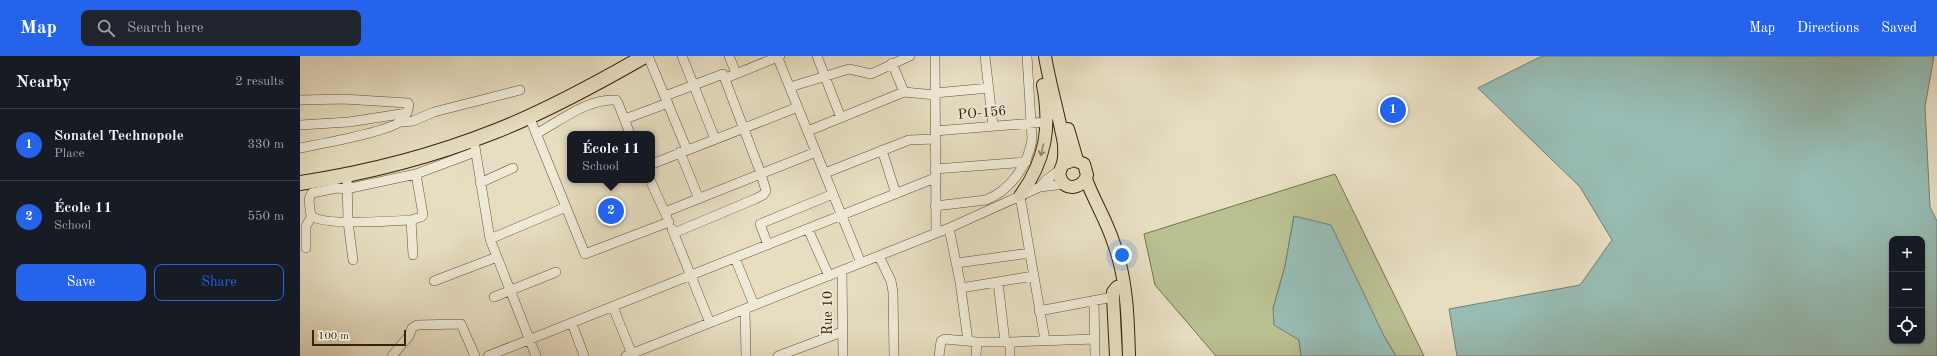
<!DOCTYPE html>
<meta charset="utf-8">
<style>
body{margin:0;font-family:"Old Standard TT",serif;background:#20242c;color:#f1f3f6}
.controls{position:absolute;right:12px;bottom:12px;display:grid;overflow:hidden;border-radius:8px;box-shadow:0 1px 3px #0004}
.controls button{width:36px;height:36px;display:grid;place-items:center;padding:0;border:0;border-bottom:1px solid #363941;background:#171b24;color:#f1f3f6;font:20px sans-serif}
.scale{position:absolute;left:12px;bottom:10px;width:94px;box-sizing:border-box;padding-left:4px;border:2px solid #372408;border-top:0;font-size:11px;line-height:14px;white-space:nowrap;color:#372408;-webkit-text-stroke:3px #efead7;paint-order:stroke}
.you{position:absolute;left:822px;top:199px;width:14px;height:14px;margin:-10px;border:3px solid #fff;border-radius:50%;background:#1a73e8;box-shadow:0 0 0 6px #1a73e833}
.badge{display:grid;place-items:center;width:26px;height:26px;border-radius:50%;background:#2563eb;color:#fff;font-size:13px;font-weight:700}
.pin{position:absolute;translate:-50% -50%;border:2px solid #fff;box-shadow:0 1px 4px #0006}
.popup{position:absolute;left:267px;top:75px;width:88px;height:52px;box-sizing:border-box;display:grid;place-content:center;border-radius:8px;background:#171b24;filter:drop-shadow(0 1px 3px #0005);font-size:13px;white-space:nowrap;color:#9ea1a6}
.popup b{font-size:15px;color:#f1f3f6}
.popup::after{content:'';position:absolute;left:50%;top:100%;margin-left:-8px;border:8px solid transparent;border-top-color:#171b24}
.list{margin:0;padding:0;list-style:none}
h2{display:flex;justify-content:space-between;align-items:center;height:52px;margin:0;padding:0 16px;font-size:17px}
h2 small{font-size:13px;font-weight:400;color:#9ea1a6}
.list li{display:grid;grid-template-columns:26px 1fr auto;gap:12px;align-items:center;box-sizing:border-box;height:72px;padding:0 16px;border-top:1px solid #363941}
.list b{display:block;font-size:15px;white-space:nowrap}
.list p{margin:0;font-size:13px;white-space:nowrap;color:#9ea1a6}
.list em{font-size:13px;font-style:normal;color:#9ea1a6}
.actions{display:flex;gap:8px;padding:12px 16px}
.actions a{flex:1;padding:9px 0;border:1px solid #2563eb;border-radius:8px;text-align:center;font-size:14px;color:#2563eb}
.actions .main{background:#2563eb;color:#fff}
.icon{flex:none;width:22px;height:22px;fill:none;stroke:currentColor;stroke-width:2;stroke-linecap:round;stroke-linejoin:round}
.map{position:relative;flex:none;width:1637px;height:300px;overflow:hidden}
header{display:flex;align-items:center;gap:24px;box-sizing:border-box;height:56px;padding:0 20px;background:#2563eb;color:#fff}
header strong{font-size:19px}
nav{display:flex;gap:22px;margin-inline-start:auto;font-size:14px}
.search{width:280px;height:36px;background:#20242c;display:flex;align-items:center;gap:10px;box-sizing:border-box;padding:0 14px;border-radius:8px;color:#9ea1a6;font-size:15px}
main{display:flex}
aside{flex:1;background:#171b24}
.map>svg:first-child{display:block}
.green{fill:#b9c091;stroke:#78724c}
.water{fill:#97bcb3;stroke:#717f6f;fill-rule:evenodd}
.lines{fill:none;stroke-linecap:round;stroke-linejoin:round}
.minor-casing{stroke:#635236;stroke-width:10}
.major-casing{stroke:#372408;stroke-width:14}
.highway-casing{stroke:#372408;stroke-width:16}
.minor{stroke:#efead7;stroke-width:9}
.major{stroke:#e7dec2;stroke-width:12}
.highway{stroke:#e7dec2;stroke-width:14}
.oneway{stroke:#8f8165}
.labels{text-anchor:middle;dominant-baseline:central;stroke-width:3.5;stroke-linejoin:round;paint-order:stroke}
.street-label{font-size:14px;fill:#372408;stroke:#efead7}
</style>
<header>
<strong>Map</strong>
<div class="search"><svg class="icon" aria-label="search" viewBox="0 0 24 24"><circle cx="10" cy="10" r="6"/><path d="M15 15l6 6"/></svg>Search here</div>
<nav><a>Map</a><a>Directions</a><a>Saved</a></nav>
</header>
<main>
<aside>
<h2>Nearby<small>2 results</small></h2>
<ul class="list">
<li><span class="badge">1</span><div><b>Sonatel Technopole</b><p>Place</p></div><em>330 m</em></li>
<li><span class="badge">2</span><div><b>École 11</b><p>School</p></div><em>550 m</em></li>
</ul>
<div class="actions"><a class="main">Save</a><a>Share</a></div>
</aside>
<div class="map">
<svg width="1637" height="300" viewBox="0 0 1637 300">
<rect width="100%" height="100%" fill="#e7dec2"/>
<filter id="stains"><feTurbulence type="fractalNoise" baseFrequency=".005" numOctaves="4"/><feColorMatrix values="0 0 0 0 .2 0 0 0 0 .09 0 0 0 0 .02 0 0 0 .5 -.17"/></filter>
<radialGradient id="worn" r=".72"><stop offset=".6" stop-color="#630" stop-opacity="0"/><stop offset="1" stop-color="#630" stop-opacity=".3"/></radialGradient>
<!-- green -->
<path class="green" d="M1035,118L1124,300H1096L1084,280L994,160L985,210L973,253L999,284L1001,300H916L855,229L844,178Z"/>
<!-- water -->
<path class="water" d="M1242,0H1634L1625,51L1630,151L1637,165V300H1157L1149,253L1280,229L1312,184L1280,131L1178,32ZM1592,183H1622V285H1592Z
M994,160L1031,169L1084,280L1096,300H1001L999,284L974,269L973,253L985,210Z"/>
<g class="lines">
<defs>
<path id="minor" d="M348,0L387,94
M382,0L415,83
M429,0L436,17
M477,0L561,207
M517,0L541,62
M635,0L636,177
M685,0L693,70
M592,7L604,36
M426,22L480,0
M490,31L549,13L571,18L610,0
M635,37L689,32
M365,40L423,18L461,118L466,135L463,139L455,143L374,177
M0,44L43,43L108,47L109,49L107,57L49,66L0,69
M229,60L285,198L369,166
M325,63L368,47
M102,66L113,65L134,56L220,34
M508,75L604,36L635,39
M635,75L747,66
M236,78C260,65 288,42 316,44L318,47L330,78
M175,91L190,183L236,300
M0,92C19,88 96,75 105,62
M582,94L596,138
M380,96L399,143
M352,108L498,51
M635,113L726,106
M525,117L609,84L635,83
M116,118L123,159L121,161L111,164C95,165 22,170 12,160C10,158 10,154 10,152C9,146 8,142 12,137L37,132L46,133L116,118L175,96
M47,120L48,166L53,204
M350,124L367,161
M180,127L213,112
M740,131L746,124L760,114
M720,140L745,284
M635,150L686,144C711,134 728,109 732,83L727,0
M365,156L516,96
M111,164L113,199
M649,172L660,226L668,285
M372,173L410,267
M508,173L529,220
M190,183L266,151
M468,189L460,168L533,138
M6,192V170L12,160
M579,200L591,225L593,236L594,300
M435,202L454,249
M657,207L730,197
M542,215L543,300
M134,225L197,201
M698,226L705,286
M661,232L733,220
M194,241L256,216
M794,244L795,300
M313,251L332,298
M445,253L446,300
M739,255L813,241
M272,267L284,300
M92,300L109,280L112,272L117,269L161,268L175,300
M188,300L635,122
M326,300L649,172L740,131L764,128
M478,300L542,276
M639,300L641,285L645,283L677,286H710L795,283
M676,300L677,286
M710,300V286"/>
<path id="major" d="M745,0C750,30 759,59 764,88C764,94 765,101 763,107C762,112 758,115 760,121C765,137 783,132 787,119L784,108L774,104L763,108
M768,73L777,104
M786,123C794,145 807,165 814,188C827,224 828,262 829,300
M720,140C746,104 751,71 743,29
M816,300L813,241V236L817,231"/>
<path id="highway" d="M0,127C67,117 133,100 196,75C247,55 298,27 345,0"/>
</defs>
<!-- minor casing -->
<use href="#minor" class="minor-casing"/>
<!-- major casing -->
<use href="#major" class="major-casing"/>
<!-- highway casing -->
<use href="#highway" class="highway-casing"/>
<!-- minor -->
<use href="#minor" class="minor"/>
<!-- major -->
<use href="#major" class="major"/>
<!-- highway -->
<use href="#highway" class="highway"/>
</g>
<!-- one-way arrows -->
<defs><path id="oneway-shaft" d="M-6 0H5M1.5-3L5.5 0L1.5 3" fill="none" stroke-width="1.6" stroke-linecap="round" stroke-linejoin="round"/></defs>
<use class="oneway" href="#oneway-shaft" transform="translate(742 94) rotate(103)"/>
<g class="labels">
<!-- street labels -->
<g class="street-label">
<text transform="translate(682 57) rotate(-5)">PO-156</text>
<text transform="translate(528 257) rotate(-90)">Rue 10</text>
</g>
</g>
<rect width="100%" height="100%" filter="url(#stains)"/>
<rect width="100%" height="100%" fill="url(#worn)"/>
</svg>
<div class="controls">
<button>+</button>
<button>−</button>
<button><svg class="icon" aria-label="locate" viewBox="0 0 24 24"><circle cx="12" cy="12" r="6"/><path d="M12 2v4M12 18v4M2 12h4M18 12h4"/></svg></button>
</div>
<div class="scale">100 m</div>
<div class="you"></div>
<div class="pin badge" style="left:1093px;top:54px">1</div>
<div class="pin badge" style="left:311px;top:155px">2</div>
<div class="popup"><b>École 11</b>School</div>
</div>
</main>
